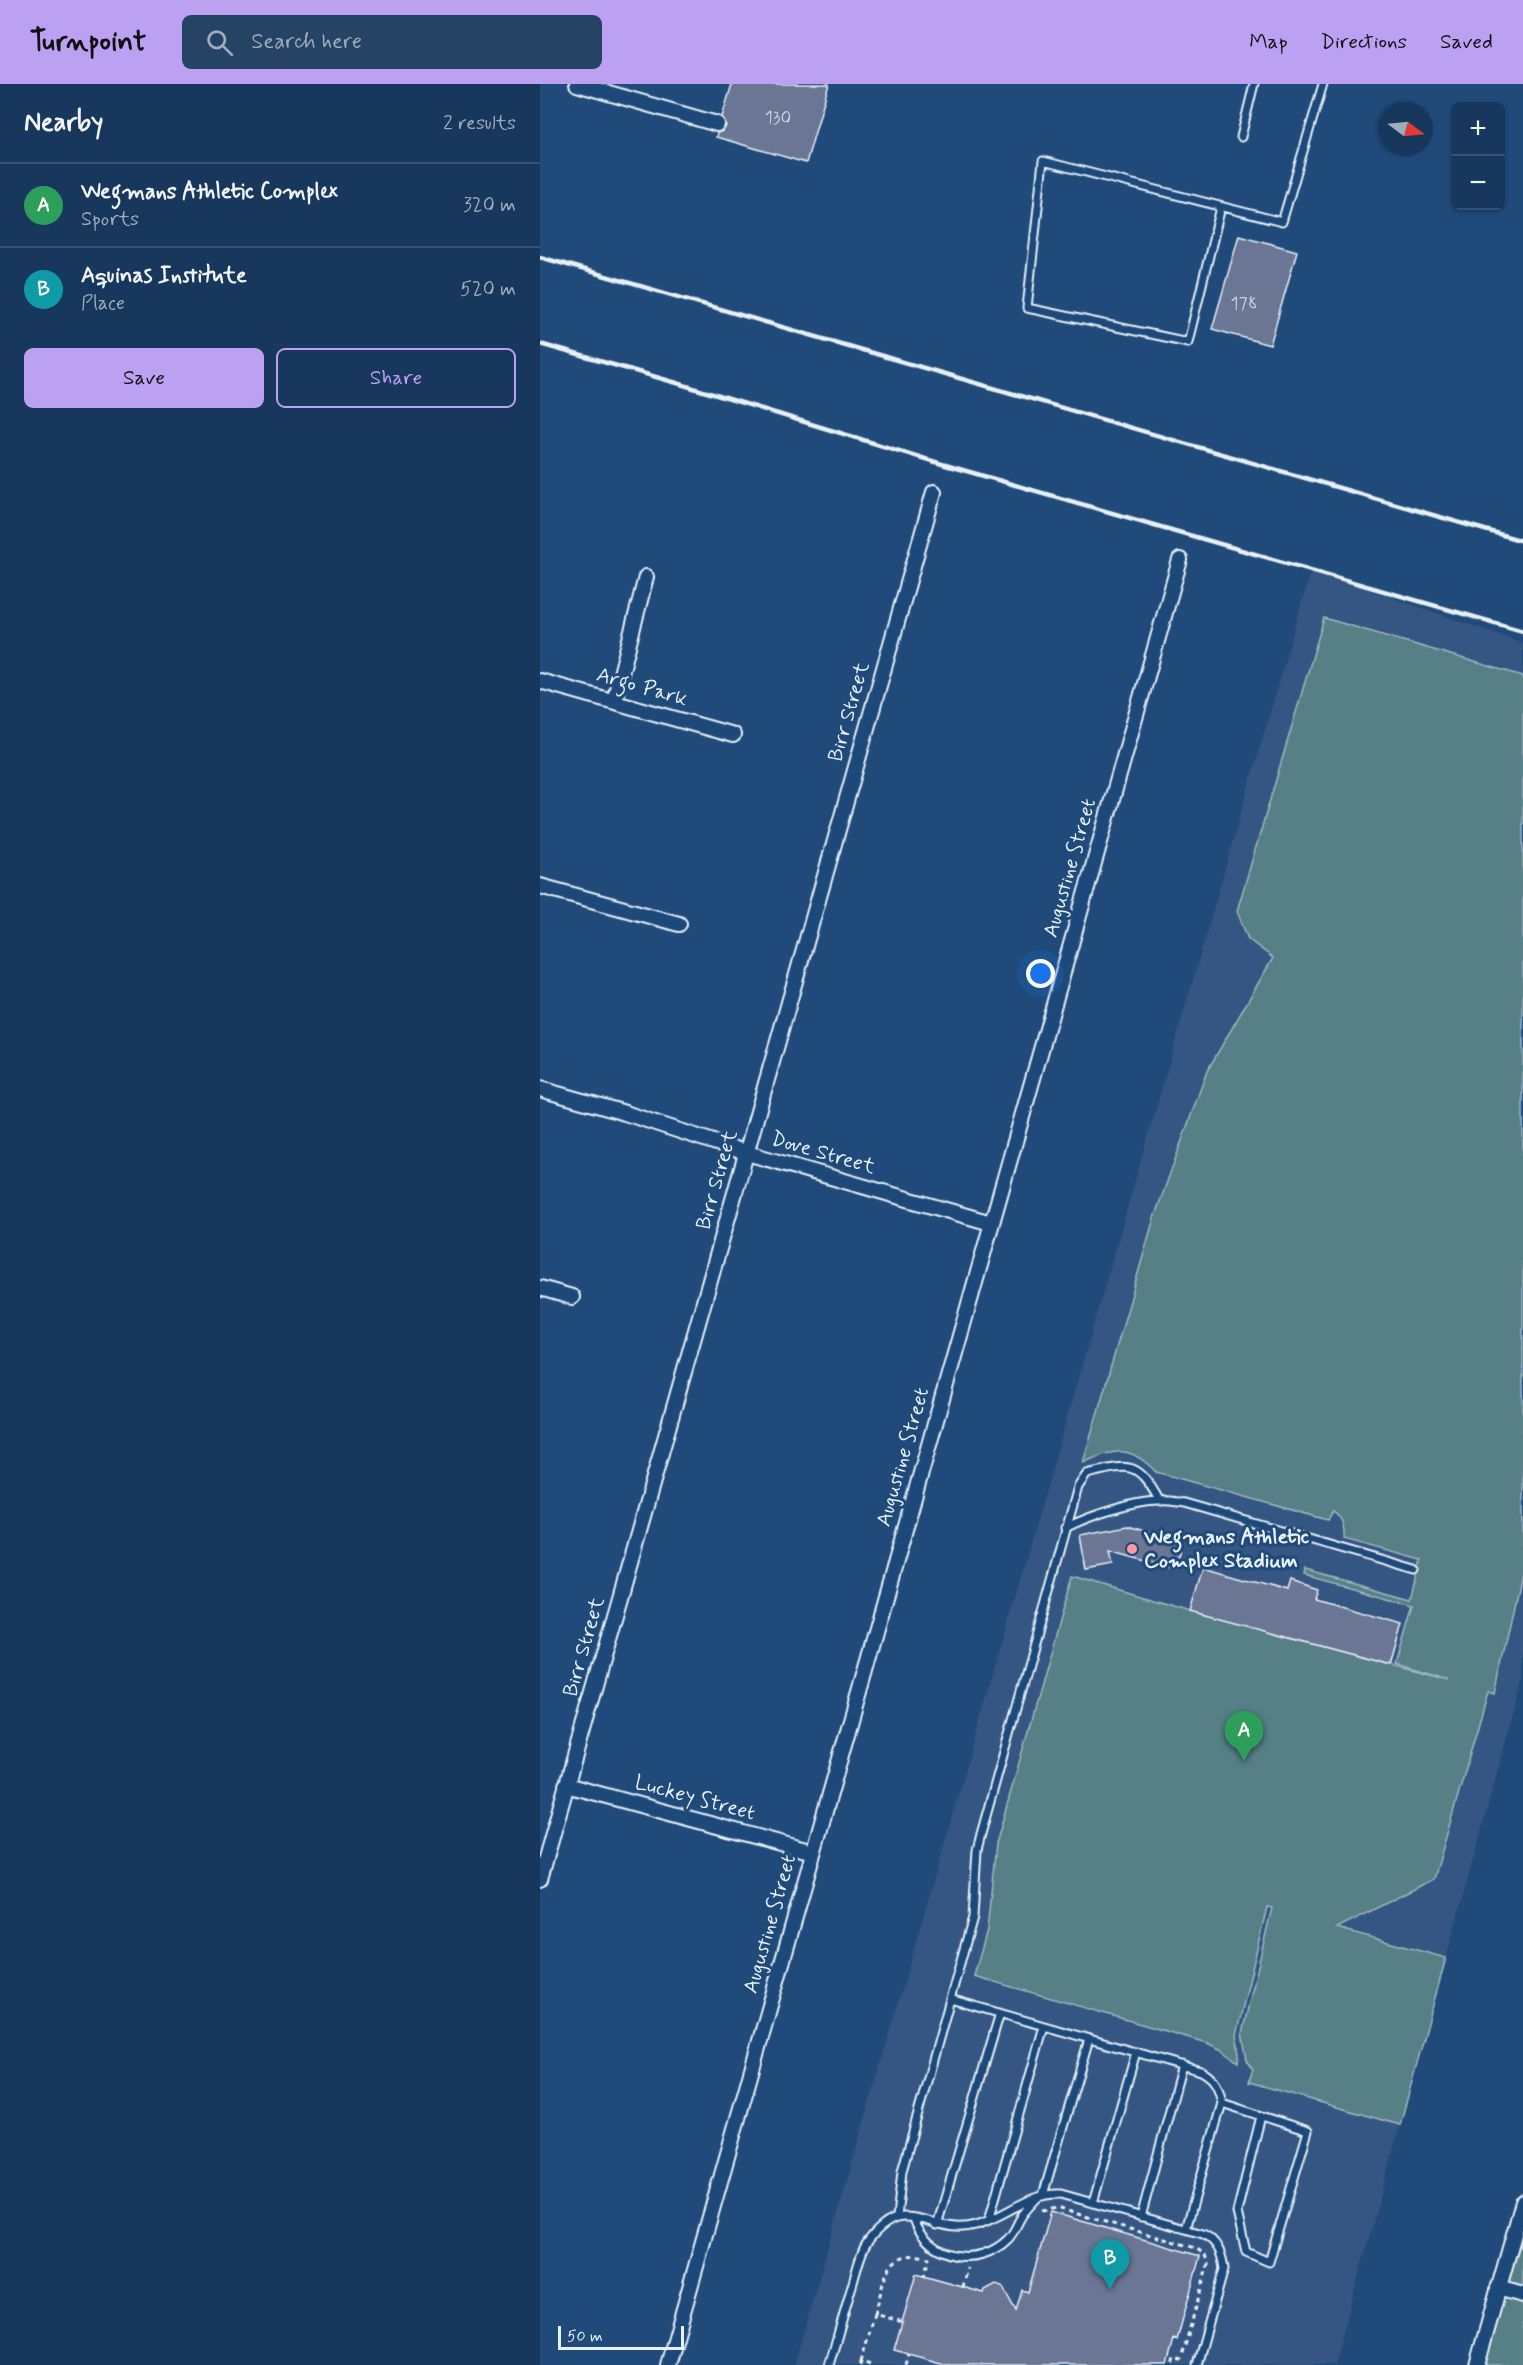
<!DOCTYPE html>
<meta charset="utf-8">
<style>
body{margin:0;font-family:Mynerve,sans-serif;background:#244365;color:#f1f3f6}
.controls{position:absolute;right:18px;top:18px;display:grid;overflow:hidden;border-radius:9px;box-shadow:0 2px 4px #0004}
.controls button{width:54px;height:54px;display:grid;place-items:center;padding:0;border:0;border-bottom:2px solid #365272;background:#17385c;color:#f1f3f6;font:30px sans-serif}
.compass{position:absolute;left:839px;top:18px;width:54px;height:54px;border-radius:50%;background:#17385c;box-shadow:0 2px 4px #0004;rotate:106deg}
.scale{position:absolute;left:18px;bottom:15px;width:126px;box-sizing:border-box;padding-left:6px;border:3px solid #e8f1f8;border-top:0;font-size:16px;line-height:21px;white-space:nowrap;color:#e8f1f8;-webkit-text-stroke:4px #1f4a7a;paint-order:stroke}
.you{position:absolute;left:501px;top:890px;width:21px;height:21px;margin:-15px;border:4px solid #fff;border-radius:50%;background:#1a73e8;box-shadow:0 0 0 9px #1a73e833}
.badge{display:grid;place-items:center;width:39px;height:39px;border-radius:50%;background:#bca0f2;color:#fff;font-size:20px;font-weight:700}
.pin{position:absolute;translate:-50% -50px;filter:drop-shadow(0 2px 3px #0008)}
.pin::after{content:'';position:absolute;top:32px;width:21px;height:18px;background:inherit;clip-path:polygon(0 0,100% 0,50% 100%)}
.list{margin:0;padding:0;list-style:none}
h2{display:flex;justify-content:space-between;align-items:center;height:78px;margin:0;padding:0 24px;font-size:26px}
h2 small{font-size:20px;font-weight:400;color:#9eacbb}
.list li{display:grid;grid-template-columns:39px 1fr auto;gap:18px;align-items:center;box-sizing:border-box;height:84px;padding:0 24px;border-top:2px solid #365272}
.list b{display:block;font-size:22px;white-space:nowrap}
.list p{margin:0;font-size:20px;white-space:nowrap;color:#9eacbb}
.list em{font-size:20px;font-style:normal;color:#9eacbb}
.actions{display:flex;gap:12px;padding:18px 24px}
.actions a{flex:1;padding:14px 0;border:2px solid #bca0f2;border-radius:9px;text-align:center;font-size:21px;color:#bca0f2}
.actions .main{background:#bca0f2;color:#111}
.icon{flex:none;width:33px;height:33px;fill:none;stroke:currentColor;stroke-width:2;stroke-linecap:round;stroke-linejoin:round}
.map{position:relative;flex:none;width:983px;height:2281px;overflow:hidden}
header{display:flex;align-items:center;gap:36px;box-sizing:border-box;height:84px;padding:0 30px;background:#bca0f2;color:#111}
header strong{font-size:28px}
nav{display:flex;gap:33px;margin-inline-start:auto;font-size:21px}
.search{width:420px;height:54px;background:#244365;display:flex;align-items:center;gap:15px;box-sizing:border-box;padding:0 21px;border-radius:9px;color:#9eacbb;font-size:22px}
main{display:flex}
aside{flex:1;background:#17385c}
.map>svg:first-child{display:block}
.built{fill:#365782}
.green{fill:#577f86;stroke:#a0b8bf;stroke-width:1.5}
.building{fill:#6b7694;stroke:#e8f1f8;stroke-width:1.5}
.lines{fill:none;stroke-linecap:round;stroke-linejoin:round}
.service-casing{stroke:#e8f1f8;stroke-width:11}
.minor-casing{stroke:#e8f1f8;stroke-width:18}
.path{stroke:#e8f1f8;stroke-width:3;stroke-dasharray:4.5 4.5;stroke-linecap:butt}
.service{stroke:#1f4a7a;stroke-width:7}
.minor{stroke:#1f4a7a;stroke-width:14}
.rail{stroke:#e8f1f8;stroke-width:4.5}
.poi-dot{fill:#ff9aa2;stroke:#1f4a7a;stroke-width:2}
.labels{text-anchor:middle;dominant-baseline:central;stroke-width:6;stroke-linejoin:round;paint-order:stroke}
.number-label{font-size:18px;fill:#c9d2df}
.street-label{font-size:21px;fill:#e8f1f8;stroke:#1f4a7a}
.poi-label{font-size:21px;font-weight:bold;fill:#e8f1f8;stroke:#1f4a7a;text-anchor:start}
</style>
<header>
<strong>Turnpoint</strong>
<div class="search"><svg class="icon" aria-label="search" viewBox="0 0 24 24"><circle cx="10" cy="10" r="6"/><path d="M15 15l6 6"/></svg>Search here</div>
<nav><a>Map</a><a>Directions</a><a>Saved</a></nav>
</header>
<main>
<aside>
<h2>Nearby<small>2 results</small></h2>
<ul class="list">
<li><span class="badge" style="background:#2e9e5b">A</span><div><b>Wegmans Athletic Complex</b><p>Sports</p></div><em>320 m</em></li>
<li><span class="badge" style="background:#0f9aa8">B</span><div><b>Aquinas Institute</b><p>Place</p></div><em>520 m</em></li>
</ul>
<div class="actions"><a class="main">Save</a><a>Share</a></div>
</aside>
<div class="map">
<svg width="983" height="2281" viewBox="0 0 983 2281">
<rect width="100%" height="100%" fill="#1f4a7a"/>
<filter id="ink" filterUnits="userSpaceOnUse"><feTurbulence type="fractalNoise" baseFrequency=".0167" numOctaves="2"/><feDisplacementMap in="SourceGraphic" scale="12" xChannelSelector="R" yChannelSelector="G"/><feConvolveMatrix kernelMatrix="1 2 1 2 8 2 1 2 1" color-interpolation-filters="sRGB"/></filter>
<g filter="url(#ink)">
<!-- built -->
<path class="built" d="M771,486L983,559V1595L794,2281H254Z"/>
<!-- green -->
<path class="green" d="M784,534L983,592V1480L955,1609L948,1607L894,1795L797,1844L906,1874L860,2041L709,1998L713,1985L707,1976L702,1949L732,1824L727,1823L696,1951L699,1970L698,1978L682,1966L667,1959L434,1892L447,1846L456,1760L532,1492L650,1527L909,1596L857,1580L874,1521L764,1491L765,1486L872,1515L882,1476L804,1455C805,1445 802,1432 793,1427L788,1436L616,1388C590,1361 576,1364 543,1379L614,1134L667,987L733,874L708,855L697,827Z
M983,2149V2281H945Z"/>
<!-- building -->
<path class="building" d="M192,0H289L266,79L176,53L177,49L183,47L186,42L182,33Z
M699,151L757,167L730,261L672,245Z
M587,1442L643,1458L635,1485L570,1467L573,1481L546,1486L540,1451Z
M663,1483L747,1507L750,1497L777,1506L774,1515L863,1540L851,1581L650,1527Z
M511,2128L660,2172L637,2256L634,2255L627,2281H408L354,2266L376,2190L444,2209L445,2206L456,2200L462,2202L476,2227L482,2206L488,2208Z"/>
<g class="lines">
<defs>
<path id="service" d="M701,53L714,0
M681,123L648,258L487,224L503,77L742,138L783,0
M525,1444C549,1432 594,1417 620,1417C628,1416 636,1418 644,1419L876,1486
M410,1915L661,1987C676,1995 679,2004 682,2019L646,2145
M682,2019L768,2047L729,2178L706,2168L697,2128L721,2032
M503,2111L549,1955
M553,2119L596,1968
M357,2133L362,2087L433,1833L437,1766L441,1750L538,1403L547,1390C589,1380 597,1376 619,1416
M601,2133L642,1981
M374,2135C387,2175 438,2185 468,2155C474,2149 476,2142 480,2135C484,2127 492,2120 498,2113
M449,2136L504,1942
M397,2141L460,1929
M289,2281C297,2255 304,2228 312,2202C316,2189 319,2174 325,2162C333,2149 348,2133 364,2133C390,2133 408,2149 436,2141C466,2133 489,2108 521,2110L663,2150C677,2157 682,2169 684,2185L657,2281"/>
<path id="minor" d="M37,0L177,40
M0,597L193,651
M74,617L106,493
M0,802L139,840
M0,1005L85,1029L207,1069L451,1139
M0,1204L32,1213
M26,1701L273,1768
M0,1795L394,408
M958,2204L983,2211
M128,2281L640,476
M937,2281L983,2118"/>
</defs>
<!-- service casing -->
<use href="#service" class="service-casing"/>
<!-- minor casing -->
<use href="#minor" class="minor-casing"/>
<!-- path -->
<path class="path" d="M502,2127L517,2124L656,2164L665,2171L668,2180L641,2276L634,2275L632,2281
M423,2203L428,2184
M335,2230C345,2197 344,2162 389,2174L384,2193
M321,2277L335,2230L363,2238
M320,2281L321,2277L334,2281
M366,2281L369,2270"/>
<!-- service -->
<use href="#service" class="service"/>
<!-- minor -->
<use href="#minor" class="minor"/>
<!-- rail -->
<path class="rail" d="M0,173L983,457
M0,260L137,299L402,380L983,547"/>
</g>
</g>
<!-- markers -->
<circle class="poi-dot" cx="592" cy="1465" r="6"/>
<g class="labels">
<!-- number labels -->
<g class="number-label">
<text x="238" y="34">130</text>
<text x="704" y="220">178</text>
</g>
<!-- street labels -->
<g class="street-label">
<text transform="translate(102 603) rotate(16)">Argo Park</text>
<text transform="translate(309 628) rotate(-74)">Birr Street</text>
<text transform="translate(530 784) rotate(-74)">Augustine Street</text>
<text transform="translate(283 1069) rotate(16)">Dove Street</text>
<text transform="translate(177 1096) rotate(-74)">Birr Street</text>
<text transform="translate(363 1373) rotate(-74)">Augustine Street</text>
<text transform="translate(44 1563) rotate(-74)">Birr Street</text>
<text transform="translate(155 1714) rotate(15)">Luckey Street</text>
<text transform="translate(230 1840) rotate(-74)">Augustine Street</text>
</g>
<!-- poi labels -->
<g class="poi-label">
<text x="604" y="1453">Wegmans Athletic<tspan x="604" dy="24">Complex Stadium</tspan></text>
</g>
</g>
</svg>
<div class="controls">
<button>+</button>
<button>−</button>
</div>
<svg class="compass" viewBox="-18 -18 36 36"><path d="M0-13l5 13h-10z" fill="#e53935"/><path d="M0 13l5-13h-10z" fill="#9eacbb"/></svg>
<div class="scale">50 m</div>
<div class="you"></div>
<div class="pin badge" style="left:704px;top:1677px;background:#2e9e5b">A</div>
<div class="pin badge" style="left:570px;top:2205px;background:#0f9aa8">B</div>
</div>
</main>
